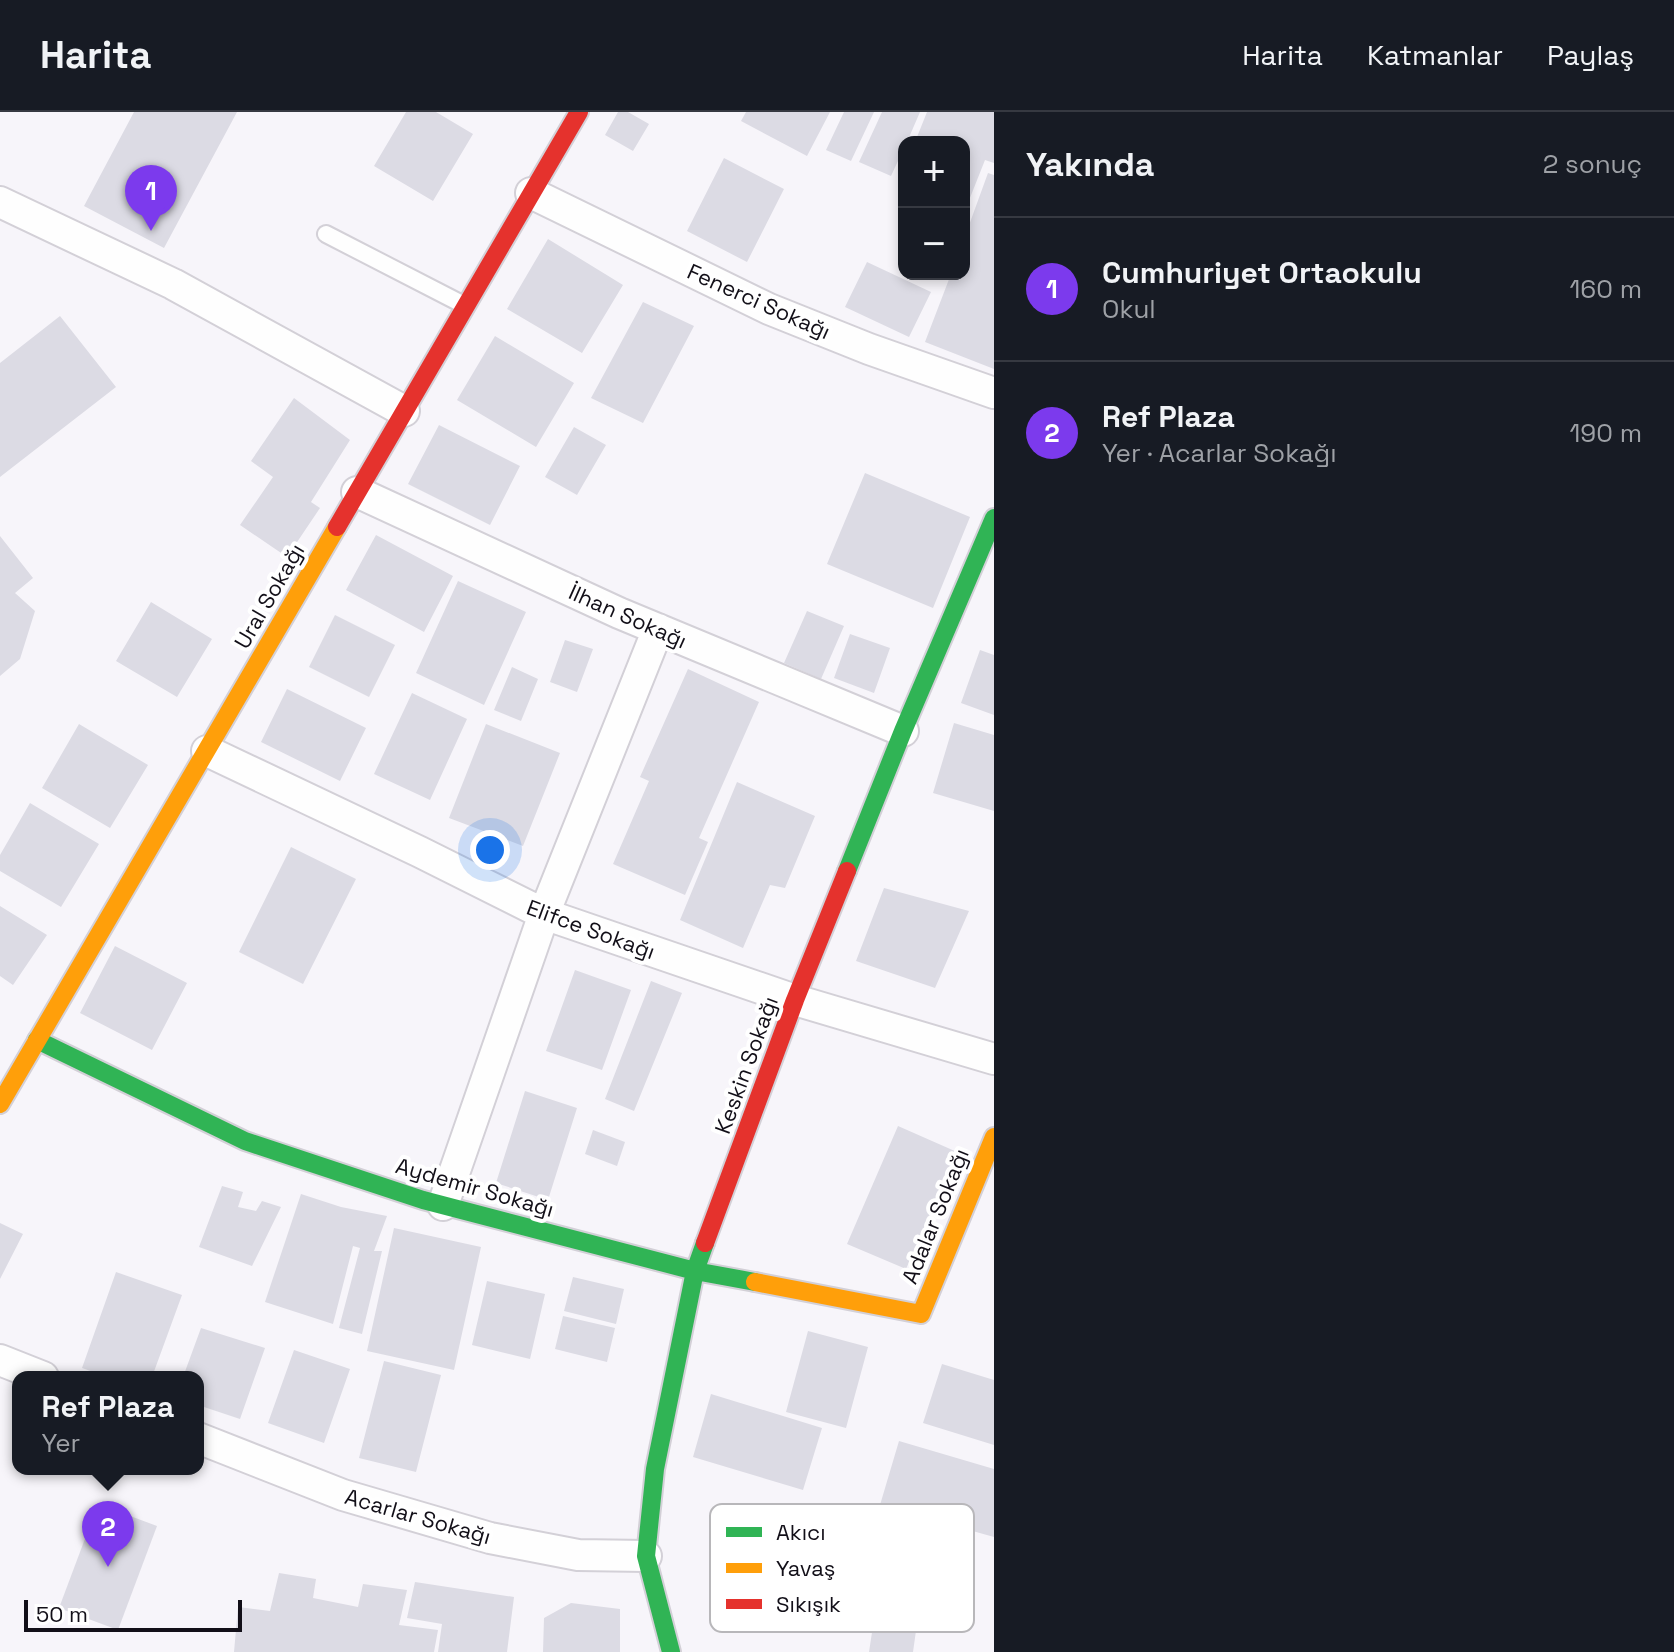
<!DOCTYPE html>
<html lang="tr">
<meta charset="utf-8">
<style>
body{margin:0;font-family:"Space Grotesk",sans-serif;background:#242831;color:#f1f3f6}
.controls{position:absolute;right:24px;top:24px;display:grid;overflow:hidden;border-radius:16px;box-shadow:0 4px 12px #0003}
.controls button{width:72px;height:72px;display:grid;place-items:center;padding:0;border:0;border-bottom:2px solid #363941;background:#171b24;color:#f1f3f6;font:40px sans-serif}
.scale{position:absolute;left:24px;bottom:20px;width:218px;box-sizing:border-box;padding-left:8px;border:4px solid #120f18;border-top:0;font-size:22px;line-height:28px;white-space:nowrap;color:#120f18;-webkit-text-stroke:6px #fff;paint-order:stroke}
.you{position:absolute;left:490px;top:738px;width:28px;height:28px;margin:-20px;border:6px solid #fff;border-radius:50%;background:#1a73e8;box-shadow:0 0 0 12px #1a73e833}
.badge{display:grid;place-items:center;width:52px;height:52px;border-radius:50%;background:#7c3aed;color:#fff;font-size:26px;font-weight:700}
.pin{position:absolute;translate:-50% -66px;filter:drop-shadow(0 2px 4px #0008)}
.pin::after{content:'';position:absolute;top:42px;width:28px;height:24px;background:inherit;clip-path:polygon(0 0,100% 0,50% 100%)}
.popup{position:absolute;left:12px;top:1259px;width:192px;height:104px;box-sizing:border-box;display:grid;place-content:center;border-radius:16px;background:#171b24;filter:drop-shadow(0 2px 6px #0005);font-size:26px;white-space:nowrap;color:#9ea1a6}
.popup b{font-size:30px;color:#f1f3f6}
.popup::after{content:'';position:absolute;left:50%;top:100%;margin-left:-16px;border:16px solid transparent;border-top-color:#171b24}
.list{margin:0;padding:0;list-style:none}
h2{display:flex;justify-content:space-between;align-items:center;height:104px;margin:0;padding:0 32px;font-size:34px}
h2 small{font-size:26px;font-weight:400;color:#9ea1a6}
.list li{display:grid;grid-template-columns:52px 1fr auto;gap:24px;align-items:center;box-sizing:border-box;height:144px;padding:0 32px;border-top:2px solid #363941}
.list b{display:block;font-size:30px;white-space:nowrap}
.list p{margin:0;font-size:26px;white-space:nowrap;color:#9ea1a6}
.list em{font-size:26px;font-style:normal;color:#9ea1a6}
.map{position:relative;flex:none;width:994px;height:1540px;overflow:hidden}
header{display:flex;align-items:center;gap:48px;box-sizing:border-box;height:112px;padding:0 40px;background:#171b24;border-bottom:2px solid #363941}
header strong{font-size:38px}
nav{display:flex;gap:44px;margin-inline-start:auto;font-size:28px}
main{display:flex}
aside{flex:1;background:#171b24}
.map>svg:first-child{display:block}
.building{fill:#dcdbe4}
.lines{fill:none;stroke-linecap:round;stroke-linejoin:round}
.lane-casing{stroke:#d3d0d7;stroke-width:20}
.street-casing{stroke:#d3d0d7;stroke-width:34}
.fast-casing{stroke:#d3d0d7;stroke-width:22}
.slow-casing{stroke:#d3d0d7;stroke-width:22}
.jam-casing{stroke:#d3d0d7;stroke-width:22}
.lane{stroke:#fefefe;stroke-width:16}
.street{stroke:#fefefe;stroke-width:30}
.fast{stroke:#30b455;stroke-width:18}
.slow{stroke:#ff9f0a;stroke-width:18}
.jam{stroke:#e5322d;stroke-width:18}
.labels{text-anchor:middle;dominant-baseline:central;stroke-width:8;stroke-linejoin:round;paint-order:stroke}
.street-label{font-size:22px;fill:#120f18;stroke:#fff}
.key{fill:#fff;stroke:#b8b7ba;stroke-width:2}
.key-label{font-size:22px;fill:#120f18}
</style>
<header>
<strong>Harita</strong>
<nav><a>Harita</a><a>Katmanlar</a><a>Paylaş</a></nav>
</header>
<main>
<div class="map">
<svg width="994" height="1540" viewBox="0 0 994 1540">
<rect width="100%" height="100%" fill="#f7f5fa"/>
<!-- building -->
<path class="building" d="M134,0H237L164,136L84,94Z
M406,0H436L473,22L433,89L374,54Z
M618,0H628L649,12L633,39L605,23Z
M746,0H830L807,44L741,9Z
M844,0H874L851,49L826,38Z
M882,0H920L907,30H904V36L891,64L859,50Z
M927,0H994V51L985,48L964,101V30H915Z
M724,46L784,77L747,150L687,119Z
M988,61L994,63V257L925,230L951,162H964V127Z
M548,127L623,173L582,241L507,197Z
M867,150L931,180L909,225L845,195Z
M643,190L694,214L643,311L591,286Z
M60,204L116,275L0,365V251Z
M495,224L574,271L536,335L457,288Z
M294,286L350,328L311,390L320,396L287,445L240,413L273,365L251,349Z
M439,313L520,354L490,413L408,372Z
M574,315L606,333L577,383L545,365Z
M865,361L970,405L933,496L827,452Z
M376,423L453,464L424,520L346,478Z
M0,424L33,466L15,481L35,499L20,547L0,564Z
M458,469L526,500L484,593L416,561Z
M151,490L212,527L177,585L116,549Z
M807,499L844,514L821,567L784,551Z
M335,503L395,533L369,585L309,555Z
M850,522L890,536L874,581L834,566Z
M565,528L593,537L577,580L550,570Z
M980,538L994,543V603L961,591Z
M512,555L538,567L521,609L494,598Z
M688,557L759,590L699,726L708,730L685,783L613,752L649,669L640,665Z
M287,577L366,616L340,669L261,630Z
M412,581L467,607L430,688L374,662Z
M954,611L994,623V699L933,681Z
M79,612L148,653L110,716L42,676Z
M486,612L560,641L523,734L449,706Z
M737,670L815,704L785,776L770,773L743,836L680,808Z
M30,691L99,732L61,795L0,759V743Z
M291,735L356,767L303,872L239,840Z
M884,776L969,799L935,876L856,849Z
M0,794L47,823L13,873L0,864Z
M115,834L187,871L152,938L80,901Z
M575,858L631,878L602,958L546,939Z
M651,869L682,881L634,999L605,987Z
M525,979L577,996L548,1088L496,1071Z
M898,1014L957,1040L906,1157L847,1132Z
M593,1018L625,1030L617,1054L585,1042Z
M222,1074L243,1080L238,1095L256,1099L262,1089L281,1095L252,1154L199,1135Z
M301,1082L341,1095L387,1104L374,1139H382L362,1222L339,1216L360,1136L353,1134L333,1212L265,1190Z
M0,1111L23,1122L0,1167Z
M394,1116L481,1135L454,1258L367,1239Z
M116,1160L182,1183L152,1265H108L82,1256Z
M573,1165L624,1177L616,1212L564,1199Z
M487,1169L545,1182L530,1247L472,1233Z
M563,1204L615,1216L607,1250L555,1237Z
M201,1216L265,1236L240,1307L198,1293V1265H183Z
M808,1219L868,1235L846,1316L786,1300Z
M294,1238L350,1257L324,1331L268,1311Z
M384,1249L441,1263L416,1360L359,1346Z
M942,1252L994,1268V1333L923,1311Z
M711,1282L822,1316L803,1378L693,1345Z
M899,1329L994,1357V1425L880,1393Z
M98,1392L157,1414L118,1518L59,1496Z
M882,1455L924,1462L913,1540H869Z
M279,1461L316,1467L313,1486L358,1495L363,1472L407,1478L399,1513L438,1518L434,1540H234L238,1495L270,1499Z
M415,1470L514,1485L507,1540H438L442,1512L407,1506Z
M571,1491L620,1497V1540H543L544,1506Z"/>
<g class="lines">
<defs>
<path id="lane" d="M326,122L464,193"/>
<path id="street" d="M531,81L769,197L869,237L994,281
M0,90L173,172L404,299
M357,380L619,501L903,619
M207,639L420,740L544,802L795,888L994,947
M443,1093L544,802L658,517
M0,1248L43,1265
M198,1326L343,1383L490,1426L578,1443L646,1444"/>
<path id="fast" d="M847,759L903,619L994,406
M37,928L245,1029L423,1088L695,1159L755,1170
M671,1540L646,1444L655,1357L695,1159L705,1131"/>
<path id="slow" d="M0,992L337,415
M755,1170L921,1202L994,1025"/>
<path id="jam" d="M337,415L579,0
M705,1131L795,888L847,759"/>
</defs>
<!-- lane casing -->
<use href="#lane" class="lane-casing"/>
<!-- street casing -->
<use href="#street" class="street-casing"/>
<!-- fast casing -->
<use href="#fast" class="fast-casing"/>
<!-- slow casing -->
<use href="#slow" class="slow-casing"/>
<!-- jam casing -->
<use href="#jam" class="jam-casing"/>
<!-- lane -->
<use href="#lane" class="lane"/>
<!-- street -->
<use href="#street" class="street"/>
<!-- fast -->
<use href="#fast" class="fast"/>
<!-- slow -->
<use href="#slow" class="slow"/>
<!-- jam -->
<use href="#jam" class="jam"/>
</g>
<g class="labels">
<!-- street labels -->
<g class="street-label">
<text transform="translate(759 189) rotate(24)">Fenerci Sokağı</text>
<text transform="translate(269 484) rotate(-60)">Ural Sokağı</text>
<text transform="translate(628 504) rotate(24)">İlhan Sokağı</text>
<text transform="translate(591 817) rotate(20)">Elifce Sokağı</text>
<text transform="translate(746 953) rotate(-70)">Keskin Sokağı</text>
<text transform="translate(475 1075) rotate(16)">Aydemir Sokağı</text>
<text transform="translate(935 1104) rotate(-68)">Adalar Sokağı</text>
<text transform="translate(418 1404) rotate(16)">Acarlar Sokağı</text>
</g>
</g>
<!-- legend -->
<rect x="710" y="1392" width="264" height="128" rx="12" class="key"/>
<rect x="726" y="1415" width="36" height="10" fill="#30b455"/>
<rect x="726" y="1451" width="36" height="10" fill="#ff9f0a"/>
<rect x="726" y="1487" width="36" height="10" fill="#e5322d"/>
<g class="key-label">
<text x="776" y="1428">Akıcı</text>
<text x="776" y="1464">Yavaş</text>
<text x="776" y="1500">Sıkışık</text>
</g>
</svg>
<div class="controls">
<button>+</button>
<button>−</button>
</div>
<div class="scale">50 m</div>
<div class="you"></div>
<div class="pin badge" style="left:151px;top:119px">1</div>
<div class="pin badge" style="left:108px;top:1455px">2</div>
<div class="popup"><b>Ref Plaza</b>Yer</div>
</div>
<aside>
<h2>Yakında<small>2 sonuç</small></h2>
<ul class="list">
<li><span class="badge">1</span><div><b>Cumhuriyet Ortaokulu</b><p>Okul</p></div><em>160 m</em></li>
<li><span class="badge">2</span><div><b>Ref Plaza</b><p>Yer · Acarlar Sokağı</p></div><em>190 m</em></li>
</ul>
</aside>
</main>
